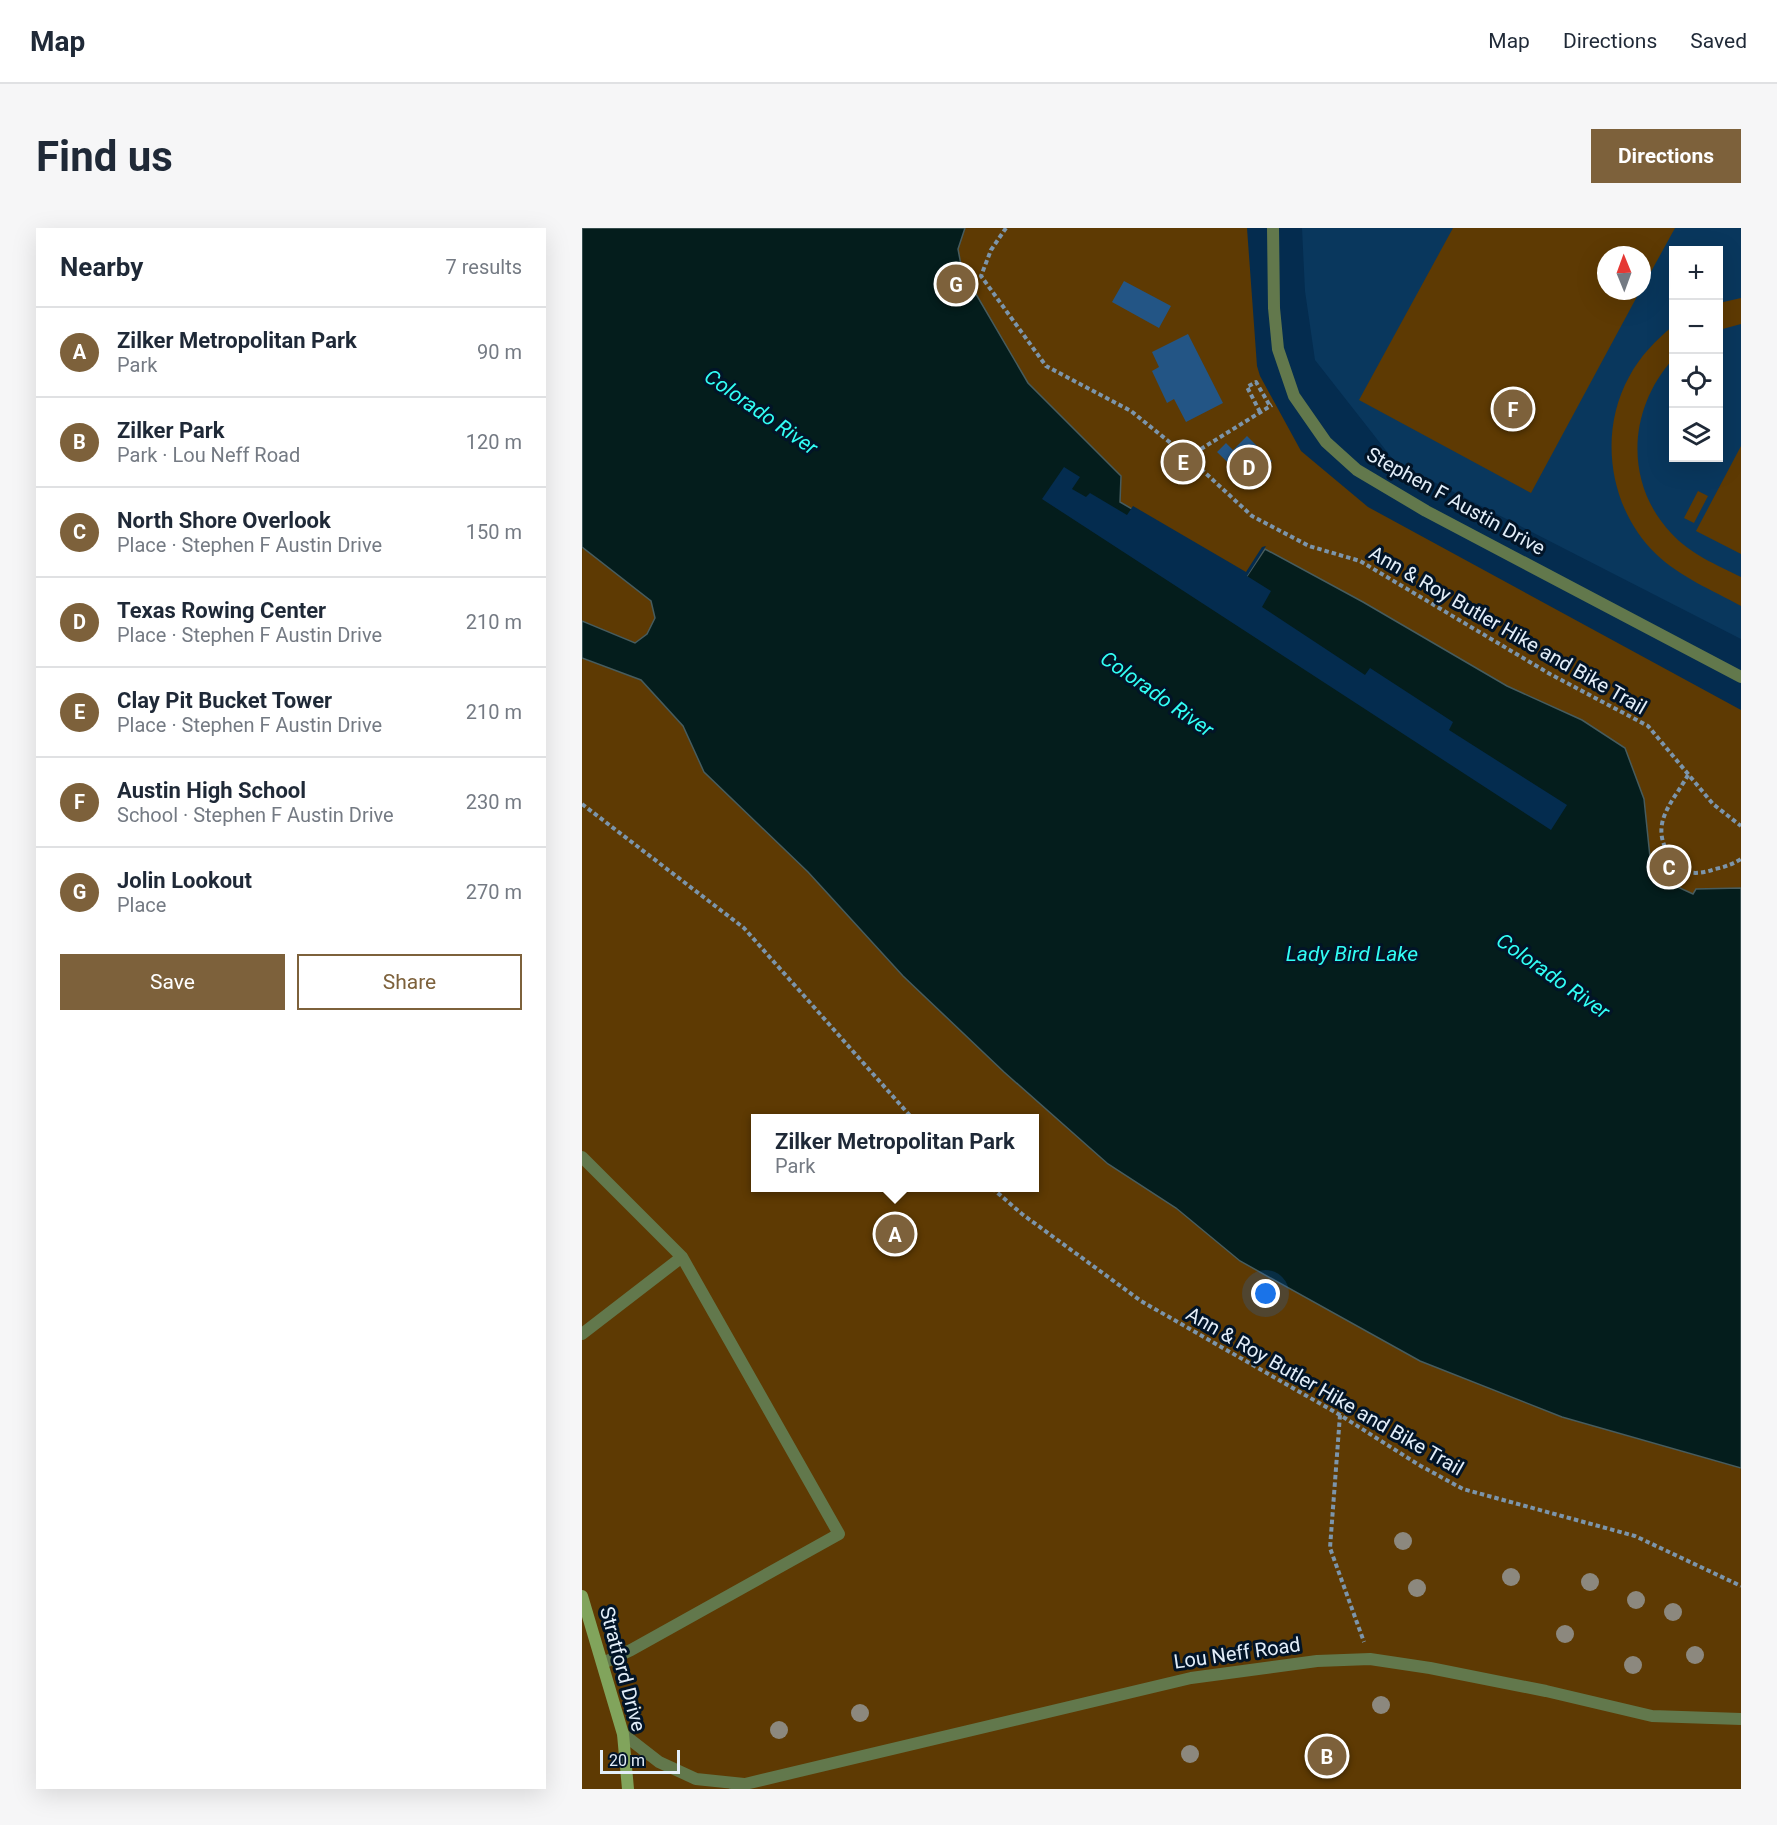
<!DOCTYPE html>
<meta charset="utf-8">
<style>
body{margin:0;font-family:Roboto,sans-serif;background:#f6f6f7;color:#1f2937}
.controls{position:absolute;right:18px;top:18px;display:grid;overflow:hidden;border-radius:0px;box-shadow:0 6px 24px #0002}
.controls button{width:54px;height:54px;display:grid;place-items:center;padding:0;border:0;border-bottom:2px solid #e0e1e3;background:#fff;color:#1f2937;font:30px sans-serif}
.compass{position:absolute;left:1015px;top:18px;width:54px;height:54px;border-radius:50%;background:#fff;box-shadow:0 6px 24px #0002;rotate:359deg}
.scale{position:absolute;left:18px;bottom:15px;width:80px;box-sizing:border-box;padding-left:6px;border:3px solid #e3eef9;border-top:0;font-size:16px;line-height:21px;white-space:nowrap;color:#e3eef9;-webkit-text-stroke:4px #021427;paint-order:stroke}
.you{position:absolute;left:684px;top:1066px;width:21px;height:21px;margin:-15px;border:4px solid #fff;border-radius:50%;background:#1a73e8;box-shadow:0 0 0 9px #1a73e833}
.badge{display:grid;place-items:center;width:39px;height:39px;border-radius:50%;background:#7d613b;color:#fff;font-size:20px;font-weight:700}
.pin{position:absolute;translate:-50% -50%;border:3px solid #fff;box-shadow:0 2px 6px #0006}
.popup{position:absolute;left:169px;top:886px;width:288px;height:78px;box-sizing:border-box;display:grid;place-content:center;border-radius:0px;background:#fff;filter:drop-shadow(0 2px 4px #0005);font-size:20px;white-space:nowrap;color:#747a83}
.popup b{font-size:22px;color:#1f2937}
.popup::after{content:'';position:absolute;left:50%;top:100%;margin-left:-12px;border:12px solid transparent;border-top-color:#fff}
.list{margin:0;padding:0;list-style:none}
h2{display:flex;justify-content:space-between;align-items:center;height:78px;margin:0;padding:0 24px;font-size:26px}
h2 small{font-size:20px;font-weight:400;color:#747a83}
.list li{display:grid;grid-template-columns:39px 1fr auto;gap:18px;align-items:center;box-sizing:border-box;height:90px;padding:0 24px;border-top:2px solid #e0e1e3}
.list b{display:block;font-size:22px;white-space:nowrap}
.list p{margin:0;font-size:20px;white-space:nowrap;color:#747a83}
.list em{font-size:20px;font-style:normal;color:#747a83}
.actions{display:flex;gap:12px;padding:18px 24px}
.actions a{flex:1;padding:14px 0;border:2px solid #7d613b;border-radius:0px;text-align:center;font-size:21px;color:#7d613b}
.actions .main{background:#7d613b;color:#fff}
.icon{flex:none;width:33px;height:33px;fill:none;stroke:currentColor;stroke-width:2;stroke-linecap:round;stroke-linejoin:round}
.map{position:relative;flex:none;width:1159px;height:1561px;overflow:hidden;border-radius:0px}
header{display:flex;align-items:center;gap:36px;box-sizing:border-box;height:84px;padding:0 30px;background:#fff;border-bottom:2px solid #e0e1e3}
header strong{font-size:28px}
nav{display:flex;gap:33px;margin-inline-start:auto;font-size:21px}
.intro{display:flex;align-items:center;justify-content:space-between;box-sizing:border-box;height:144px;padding:0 36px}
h1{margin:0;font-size:42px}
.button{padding:15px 27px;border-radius:0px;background:#7d613b;color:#fff;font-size:21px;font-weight:700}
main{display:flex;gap:36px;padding:0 36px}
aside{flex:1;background:#fff;border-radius:0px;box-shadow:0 6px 24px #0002}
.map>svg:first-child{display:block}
.built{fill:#09375d;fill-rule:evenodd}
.green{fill:#5e3a03;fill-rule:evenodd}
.water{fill:#041d1c;stroke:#475c5e;stroke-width:1.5}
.pier{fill:#042c4f}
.building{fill:#235585}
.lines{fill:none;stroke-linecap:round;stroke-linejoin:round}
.path{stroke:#7c95ab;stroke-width:4;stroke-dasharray:4.5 3;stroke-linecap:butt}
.lane{stroke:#62784c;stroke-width:12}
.street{stroke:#62784c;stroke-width:12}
.secondary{stroke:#81a45c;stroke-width:12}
.tree{fill:#8c887e}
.labels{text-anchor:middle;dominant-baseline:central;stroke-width:6;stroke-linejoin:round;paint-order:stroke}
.street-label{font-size:20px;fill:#e3eef9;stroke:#021427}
.water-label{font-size:21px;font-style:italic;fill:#32fef5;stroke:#021427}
</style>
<header>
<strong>Map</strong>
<nav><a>Map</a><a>Directions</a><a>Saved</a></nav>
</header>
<div class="intro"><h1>Find us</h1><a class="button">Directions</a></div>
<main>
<aside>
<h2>Nearby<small>7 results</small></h2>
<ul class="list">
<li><span class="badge">A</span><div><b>Zilker Metropolitan Park</b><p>Park</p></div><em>90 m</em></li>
<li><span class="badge">B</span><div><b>Zilker Park</b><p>Park · Lou Neff Road</p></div><em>120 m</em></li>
<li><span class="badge">C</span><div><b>North Shore Overlook</b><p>Place · Stephen F Austin Drive</p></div><em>150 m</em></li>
<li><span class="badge">D</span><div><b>Texas Rowing Center</b><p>Place · Stephen F Austin Drive</p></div><em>210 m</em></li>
<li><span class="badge">E</span><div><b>Clay Pit Bucket Tower</b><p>Place · Stephen F Austin Drive</p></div><em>210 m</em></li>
<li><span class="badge">F</span><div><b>Austin High School</b><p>School · Stephen F Austin Drive</p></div><em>230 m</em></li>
<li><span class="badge">G</span><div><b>Jolin Lookout</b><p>Place</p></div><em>270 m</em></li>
</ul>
<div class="actions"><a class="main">Save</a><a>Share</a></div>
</aside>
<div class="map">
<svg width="1159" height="1561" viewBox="0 0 1159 1561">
<rect width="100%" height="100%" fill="#042c4f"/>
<!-- built -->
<path class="built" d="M720,0H1159V411L813,234L733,132L723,63ZM1092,22H1136V230H1092ZM1024,27H1060V63H1024Z"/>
<!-- green -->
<path class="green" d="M383,0H665L675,138L678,148L719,223L786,279L1159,482V660H1139L1112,666L1089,656L1091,651L1068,629L1062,571L1043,520L1000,492L925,458L781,374L683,321L665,348L537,273L539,248L446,155L394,66H378L373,61L372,52L379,37L376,21Z
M871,0H1093L1060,60V27H1024V63H1058L949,265L777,172Z
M1159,70V96L1137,102V75Z
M1091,98V131C1046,181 1042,255 1089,305C1108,326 1135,337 1159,349V378C1130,362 1098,349 1074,326C1027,281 1016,205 1047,149C1058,128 1074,112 1091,98Z
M1159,218V326L1114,303Z
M1116,263L1126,268L1112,295L1102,290Z
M0,319L69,373L73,390L65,406L53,415L0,393Z
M0,430L59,452L101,498L122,544L226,644L321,748L526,936L838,1133L980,1189L1159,1240V1561H0ZM174,890H452V960H174Z"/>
<!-- water -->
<path class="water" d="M0,0H383L376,21L379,37L372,52L373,61L378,66H394L446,155L539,248L538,274L665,348L683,321L781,374L925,458L1000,492L1043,520L1062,571L1068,629L1087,649L1092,651L1089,656L1111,666L1114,661L1159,660V1240L980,1189L838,1133L658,1033L594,980L526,936L422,844L321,748L226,644L122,544L101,498L59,452L0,430V393L53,415L65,406L73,390L69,373L0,319Z"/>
<!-- pier -->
<path class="pier" d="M482,239L498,249L490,261L504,269L508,265L545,287L551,278L664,344L680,319L684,318L665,348L689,363L680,379L783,447L788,440L871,494L867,502L985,577L969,602L460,271Z"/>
<!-- building -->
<path class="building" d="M542,53L589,78L577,100L530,74Z
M606,106L641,175L604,194L592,171L585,175L570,143L577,139L570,124Z
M665,208L690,233L677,246L683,251L673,261L635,224L644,215L651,222Z"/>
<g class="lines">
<!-- path -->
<path class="path" d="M424,0L409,22L399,48L464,138L549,183L606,229L670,288L727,318L778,333L968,446L1066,498L1131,576L1159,598
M678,184L665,159L674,154L688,178
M606,229L690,177
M1106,547C1098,562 1083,579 1080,596C1078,607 1081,617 1087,627C1098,647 1113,648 1133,641C1143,639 1151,636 1159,631
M0,576L162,700L330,890
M410,960L440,986L559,1073L758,1187L837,1237L881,1261L1053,1308L1159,1358
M758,1187L748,1320L782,1414"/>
<!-- lane -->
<path class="lane" d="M0,929L100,1029L257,1306L49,1422L21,1435
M0,1106L100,1029"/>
<!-- street -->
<path class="street" d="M691,0L692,80L696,121L712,168L744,214L775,242L844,283L1159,449
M41,1506L77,1534L114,1551L162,1556
M153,1561L163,1556L609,1450L735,1433L788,1431L848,1440L964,1463L1070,1488L1159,1491"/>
<!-- secondary -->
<path class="secondary" d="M0,1368L41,1506L46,1561"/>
</g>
<!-- trees -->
<g class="tree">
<circle cx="821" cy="1313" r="9"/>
<circle cx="929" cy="1349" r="9"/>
<circle cx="1008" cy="1354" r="9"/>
<circle cx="835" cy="1360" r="9"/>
<circle cx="1054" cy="1372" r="9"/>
<circle cx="1091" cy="1384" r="9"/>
<circle cx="983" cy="1406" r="9"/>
<circle cx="1113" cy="1427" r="9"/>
<circle cx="1051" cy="1437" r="9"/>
<circle cx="799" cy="1477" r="9"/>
<circle cx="278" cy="1485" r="9"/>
<circle cx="197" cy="1502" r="9"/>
<circle cx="608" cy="1526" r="9"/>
</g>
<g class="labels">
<!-- street labels -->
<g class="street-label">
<text transform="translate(874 273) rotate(29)">Stephen F Austin Drive</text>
<text transform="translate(926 402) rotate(30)">Ann &amp; Roy Butler Hike and Bike Trail</text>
<text transform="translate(743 1163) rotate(30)">Ann &amp; Roy Butler Hike and Bike Trail</text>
<text transform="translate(655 1425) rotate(-8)">Lou Neff Road</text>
<text transform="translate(41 1441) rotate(75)">Stratford Drive</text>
</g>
<!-- water labels -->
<g class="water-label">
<text transform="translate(179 184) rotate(35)">Colorado River</text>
<text transform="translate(575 466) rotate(35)">Colorado River</text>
<text x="770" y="726">Lady Bird Lake</text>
<text transform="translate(971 748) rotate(35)">Colorado River</text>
</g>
</g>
</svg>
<div class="controls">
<button>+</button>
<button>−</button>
<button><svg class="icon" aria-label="locate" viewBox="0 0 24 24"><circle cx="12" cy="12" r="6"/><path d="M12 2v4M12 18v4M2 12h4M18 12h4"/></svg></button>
<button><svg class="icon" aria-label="layers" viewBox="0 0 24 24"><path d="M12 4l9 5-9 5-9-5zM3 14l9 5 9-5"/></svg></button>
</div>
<svg class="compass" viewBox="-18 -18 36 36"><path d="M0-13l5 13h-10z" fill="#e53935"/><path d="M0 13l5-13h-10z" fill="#747a83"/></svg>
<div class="scale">20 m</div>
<div class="you"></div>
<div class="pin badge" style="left:313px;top:1006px">A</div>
<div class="popup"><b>Zilker Metropolitan Park</b>Park</div>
<div class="pin badge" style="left:745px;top:1528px">B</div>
<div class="pin badge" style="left:1087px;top:639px">C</div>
<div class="pin badge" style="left:667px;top:239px">D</div>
<div class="pin badge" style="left:601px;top:234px">E</div>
<div class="pin badge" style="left:931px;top:181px">F</div>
<div class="pin badge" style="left:374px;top:56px">G</div>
</div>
</main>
